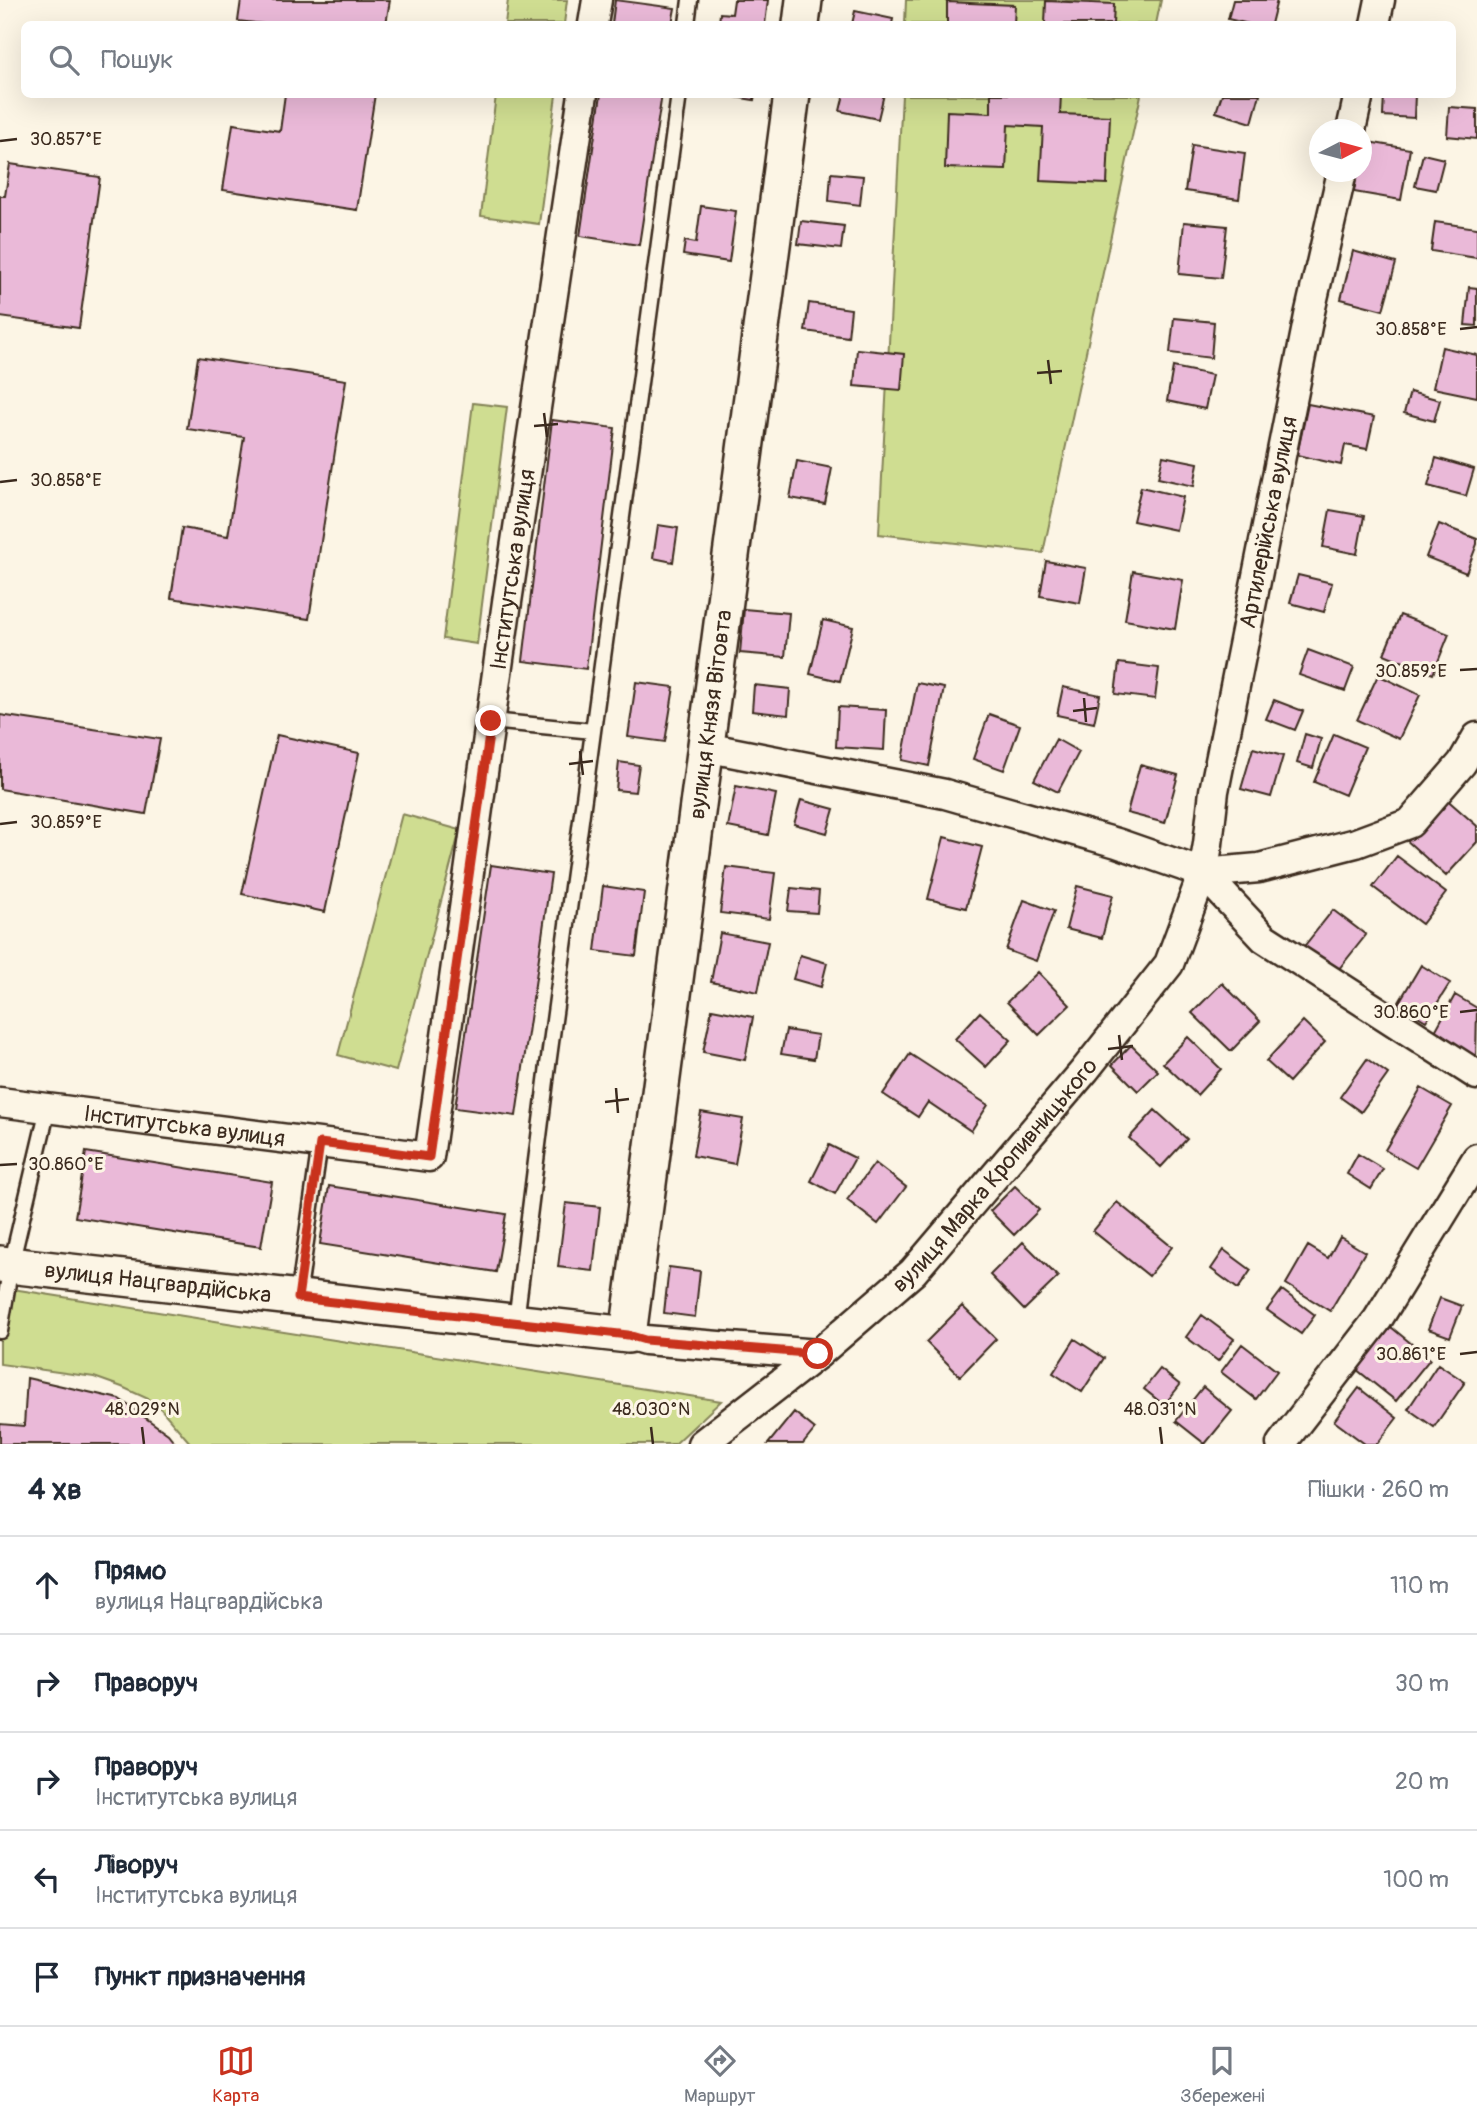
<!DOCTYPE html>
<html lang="uk">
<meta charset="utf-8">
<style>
body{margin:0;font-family:Pangolin,sans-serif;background:#f2f2f3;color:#1f2937}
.compass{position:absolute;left:1309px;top:119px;width:63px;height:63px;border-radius:50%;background:#fff;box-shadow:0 7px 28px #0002;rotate:84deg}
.stop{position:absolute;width:21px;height:21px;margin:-16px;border:5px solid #c8321e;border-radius:50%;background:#fff}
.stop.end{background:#c8321e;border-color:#fff;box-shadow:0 2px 7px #0008}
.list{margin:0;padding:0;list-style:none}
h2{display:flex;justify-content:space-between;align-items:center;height:91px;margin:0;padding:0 28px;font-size:30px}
h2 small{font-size:23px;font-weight:400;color:#747a83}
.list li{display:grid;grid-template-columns:46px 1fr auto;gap:21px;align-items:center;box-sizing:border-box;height:98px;padding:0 28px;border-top:2px solid #e0e1e3}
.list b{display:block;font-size:26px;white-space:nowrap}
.list p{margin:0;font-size:23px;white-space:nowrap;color:#747a83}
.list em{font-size:23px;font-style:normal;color:#747a83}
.icon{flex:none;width:38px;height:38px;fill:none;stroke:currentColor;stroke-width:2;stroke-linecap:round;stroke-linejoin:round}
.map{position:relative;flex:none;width:1477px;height:1444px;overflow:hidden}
.search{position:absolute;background:#fff;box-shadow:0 7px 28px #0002;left:21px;right:21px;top:21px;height:77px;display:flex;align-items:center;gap:18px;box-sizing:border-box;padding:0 24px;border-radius:10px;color:#747a83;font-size:26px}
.sheet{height:581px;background:#fff}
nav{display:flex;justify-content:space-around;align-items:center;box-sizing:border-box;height:98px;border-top:2px solid #e0e1e3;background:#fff;font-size:19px;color:#747a83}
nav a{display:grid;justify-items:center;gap:4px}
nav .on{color:#c8321e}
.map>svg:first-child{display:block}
.green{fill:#cfdd91;stroke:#858458;stroke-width:2}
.building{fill:#eab9d8;stroke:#3b2a1e;stroke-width:2}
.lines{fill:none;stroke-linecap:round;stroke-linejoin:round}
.service-casing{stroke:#3b2a1e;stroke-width:19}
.minor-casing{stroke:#3b2a1e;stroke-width:33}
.tertiary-casing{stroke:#3b2a1e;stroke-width:40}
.service{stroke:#fcf5e5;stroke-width:14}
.minor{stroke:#fcf5e5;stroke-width:28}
.tertiary{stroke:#fcf5e5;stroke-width:35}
.route{stroke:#c8321e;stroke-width:9}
.ticks{fill:none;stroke:#3b2a1e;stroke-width:2.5}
.labels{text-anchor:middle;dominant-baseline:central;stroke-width:6;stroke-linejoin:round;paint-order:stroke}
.street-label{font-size:23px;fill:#3b2a1e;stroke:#fcf5e5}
.ticks-label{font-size:18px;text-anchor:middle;fill:#3b2a1e;stroke:#fcf5e5;stroke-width:6;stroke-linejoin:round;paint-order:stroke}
</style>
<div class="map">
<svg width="1477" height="1444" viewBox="0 0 1477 1444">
<rect width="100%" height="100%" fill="#fcf5e5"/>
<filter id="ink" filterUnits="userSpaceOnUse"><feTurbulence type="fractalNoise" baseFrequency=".0143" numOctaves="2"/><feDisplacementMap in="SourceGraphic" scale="14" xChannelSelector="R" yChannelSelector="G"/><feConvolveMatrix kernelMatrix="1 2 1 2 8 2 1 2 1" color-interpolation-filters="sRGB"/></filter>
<g filter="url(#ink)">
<!-- green -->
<path class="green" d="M508,0H567L564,24H505Z
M906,0H1161L1156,24H905Z
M496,95H556L539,224L481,216Z
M902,95H1141L1043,553L879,534Z
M473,403L507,407L477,644L443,639Z
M402,814L460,830L396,1071L338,1055Z
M0,1287L721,1401L675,1444H191L155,1402L122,1387L94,1377L0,1364Z"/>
<!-- building -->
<path class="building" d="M241,0H390L386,24H264L238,21Z
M615,0L675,8L672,24H612Z
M734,0H768L765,24H719L720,13L732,14Z
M1233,0H1277L1271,24H1249L1228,19Z
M1046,1L1114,4L1113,24H1045Z
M947,2L1015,5L1014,24H947Z
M855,11L893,19L892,24H852Z
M285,94H375L357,210L223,190L233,124L280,131Z
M601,94H662L639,245L580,236Z
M717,94H755L754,100Z
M844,94H884L878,119L840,111Z
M991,94H1061L1060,114L1110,116L1107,184L1040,181L1043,127L1008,125L1006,170L945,168L947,111L991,113Z
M1222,94H1260L1252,123L1216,112Z
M1384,94H1415L1414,118L1383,116Z
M1449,107L1477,109V139L1447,136Z
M1362,141L1410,149L1401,200L1354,192L1357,172H1362Z
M1192,145L1245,153L1239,199L1185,191Z
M1423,154L1444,159L1436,190L1415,186Z
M10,164L100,177L79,328L0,317V196H5Z
M831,173L863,176L860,205L829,201Z
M701,206L736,211L729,262L683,255L685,241L696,243Z
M801,221L844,226L841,249L798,244Z
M1184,222L1227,226L1221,278L1179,274Z
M1435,222L1477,228V258L1431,251Z
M1353,251L1396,263L1383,310L1341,299Z
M1469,287L1477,288V326L1465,325Z
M809,303L851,309L848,337L805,331Z
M1174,318L1214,322L1211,358L1170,353Z
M1442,347L1477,355V397L1433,388Z
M857,349L904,354L901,390L854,386Z
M198,357L346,380L309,619L171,598L182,528L228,536L244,437L187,429Z
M1173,367L1212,375L1205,409L1167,401Z
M1410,392L1440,400L1434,421L1404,413Z
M1308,404L1374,417L1367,449L1345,445L1341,465L1297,455Z
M552,420L615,428L586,669L523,661Z
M1163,456L1198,463L1194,486L1158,478Z
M1436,458L1474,469L1466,496L1428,486Z
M797,461L832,468L825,504L790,498Z
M1141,487L1183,497L1176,530L1133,521Z
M1330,510L1364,516L1357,554L1323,547Z
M1439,524L1477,539V544L1466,573L1426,557Z
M658,525L678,528L673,562L653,558Z
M1046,561L1086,568L1080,603L1040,596Z
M1133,571L1183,580L1175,629L1125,620Z
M1298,575L1332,583L1324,612L1290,603Z
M744,609L789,613L785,657L740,653Z
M1400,615L1449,634L1433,674L1384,654Z
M823,620L853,627L840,681L810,674Z
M1308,650L1354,667L1345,691L1299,675Z
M1119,663L1159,668L1155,699L1115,694Z
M1378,675L1420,695L1399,739L1357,720Z
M636,682L674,687L665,742L628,737Z
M917,683L944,688L929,766L902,760Z
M754,685L790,689L788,715L752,711Z
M1063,687L1100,695L1094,723L1057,715Z
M1274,700L1303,711L1295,730L1266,719Z
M838,707L886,710L884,750L836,747Z
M989,714L1020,725L1004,770L973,759Z
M0,715L160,739L146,814L0,789Z
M1305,734L1321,739L1313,768L1297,763Z
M1334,734L1365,747L1345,795L1314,782Z
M277,735L359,753L325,912L242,894Z
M1056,739L1079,752L1058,792L1034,780Z
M1253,748L1283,756L1271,797L1241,789Z
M619,762L639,765L635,792L616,790Z
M1140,765L1178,775L1165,823L1127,813Z
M736,786L776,794L768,835L728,827Z
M1443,796L1477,826V842L1446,876L1405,839Z
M801,800L834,809L827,833L794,824Z
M944,837L982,847L966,908L928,899Z
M1397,856L1446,893L1422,924L1373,887Z
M491,865L551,874L516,1116L455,1108Z
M726,867L775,873L769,919L720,913Z
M603,886L644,892L636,956L595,951Z
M1077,886L1113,895L1102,938L1066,929Z
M791,888L819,891L817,913L788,911Z
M1024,900L1054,911L1036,961L1006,950Z
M1333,910L1366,935L1334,975L1302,949Z
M720,933L768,942L758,992L711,982Z
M800,955L827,963L821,987L793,979Z
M1421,965L1450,983L1426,1021L1398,1004Z
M1038,972L1070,1005L1039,1035L1007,1002Z
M1222,983L1260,1021L1231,1051L1192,1013Z
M1455,995L1477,1008L1476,1057L1434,1033Z
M712,1009L753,1017L745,1060L703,1052Z
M980,1012L1011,1040L986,1067L955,1039Z
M1303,1021L1325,1042L1289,1082L1266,1061Z
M786,1030L818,1035L814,1059L781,1054Z
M1188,1037L1221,1069L1197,1095L1163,1063Z
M1131,1045L1158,1071L1138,1091L1112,1065Z
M910,1054L988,1105L971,1131L928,1102L918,1117L883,1094Z
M1367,1059L1388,1074L1361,1112L1340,1097Z
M1421,1088L1452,1106L1416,1168L1385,1150Z
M1155,1110L1187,1139L1161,1167L1129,1138Z
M701,1112L743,1119L735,1164L693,1156Z
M829,1145L855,1158L835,1194L811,1181Z
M86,1152L272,1182L261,1247L75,1217Z
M1358,1154L1383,1169L1371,1189L1347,1174Z
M875,1163L906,1187L878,1224L847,1200Z
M329,1186L506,1214L496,1272L320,1244Z
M1015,1186L1039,1210L1014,1235L990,1211Z
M1117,1202L1172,1247L1149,1276L1093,1231Z
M566,1203L600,1207L593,1271L558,1267Z
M1340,1237L1365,1252L1330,1311L1286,1284L1308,1246L1328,1258Z
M1023,1242L1058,1277L1024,1310L990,1275Z
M1224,1250L1251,1270L1238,1289L1211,1269Z
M669,1267L700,1271L695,1317L664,1313Z
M1282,1290L1315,1315L1301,1334L1267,1310Z
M1440,1298L1462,1306L1450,1337L1428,1329Z
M962,1306L996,1339L960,1376L926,1342Z
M1202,1315L1234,1339L1218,1361L1186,1337Z
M1391,1327L1430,1359L1396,1401L1356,1369Z
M1075,1339L1104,1358L1082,1392L1053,1373Z
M1242,1344L1277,1371L1256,1399L1221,1372Z
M1438,1364L1465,1382L1434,1427L1408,1409Z
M1160,1369L1180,1385L1164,1405L1144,1389Z
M27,1378L119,1399L168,1434L176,1444H0V1424L24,1426Z
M1203,1387L1232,1411L1205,1444L1176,1421Z
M1359,1388L1397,1418L1377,1444H1365L1334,1421Z
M794,1412L815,1429L803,1444H768Z"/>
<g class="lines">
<defs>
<path id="service" d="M687,24L690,0
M491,721L593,731
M298,1298L320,1143
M516,1321L548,1065L679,94
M0,1331L11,1265L48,1108"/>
<g id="minor">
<path d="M593,24L597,0"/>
<path d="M1375,24L1380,0"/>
<path d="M1351,130L1359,94"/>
<path d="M705,747L945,794L1117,843L1203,873L1264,938L1477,1075"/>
<path id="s1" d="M1203,873L1208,844L1214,791L1309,316L1342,172"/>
<path id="s2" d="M0,1102L429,1157L507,602L583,94"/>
<path d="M628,1335L645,1340L818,1354"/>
<path id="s3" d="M702,1444L818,1354L913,1272L1085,1070L1169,964L1203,873L1259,868L1356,843L1410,823L1462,763L1477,737"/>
<path d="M1281,1444L1378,1319L1477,1158"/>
</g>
<g id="tertiary">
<path d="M801,24L804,0"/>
<path id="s4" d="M0,1264L628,1335L792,94"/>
</g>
</defs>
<!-- service casing -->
<use href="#service" class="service-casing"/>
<!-- minor casing -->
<use href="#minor" class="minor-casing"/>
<!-- tertiary casing -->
<use href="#tertiary" class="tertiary-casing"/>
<!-- service -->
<use href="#service" class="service"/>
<!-- minor -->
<use href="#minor" class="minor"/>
<!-- tertiary -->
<use href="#tertiary" class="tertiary"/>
</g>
</g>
<g class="lines" filter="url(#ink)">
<!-- route -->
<path class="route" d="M491,721L429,1157L320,1143L298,1298L628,1335L645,1340L818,1354"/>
</g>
<!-- ticks -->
<path class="ticks" d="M0,141L17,139M1460,329L1477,327M1048,360L1051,384M1037,373L1062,371M544,413L547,437M534,426L558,424M0,482L17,480M1460,670L1477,669M1084,698L1086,722M1073,711L1097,708M580,751L583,775M569,764L593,761M0,824L17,822M1460,1012L1477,1010M1119,1035L1122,1060M1108,1049L1133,1046M616,1088L618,1113M605,1102L629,1099M0,1165L17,1164M1460,1354L1477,1352M142,1427L144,1444M651,1427L653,1444M1160,1427L1162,1444"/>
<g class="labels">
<!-- street labels -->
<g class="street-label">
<text stroke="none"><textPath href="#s1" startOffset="357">Артилерійська вулиця</textPath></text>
<text stroke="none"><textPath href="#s2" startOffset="1026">Інститутська вулиця</textPath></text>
<text stroke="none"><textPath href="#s4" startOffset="1258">вулиця Князя Вітовта</textPath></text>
<text stroke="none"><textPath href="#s2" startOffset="186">Інститутська вулиця</textPath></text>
<text stroke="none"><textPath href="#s3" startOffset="399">вулиця Марка Кропивницького</textPath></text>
<text stroke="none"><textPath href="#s4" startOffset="159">вулиця Нацгвардійська</textPath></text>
</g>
</g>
<g class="ticks-label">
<text x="66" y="145">30.857°E</text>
<text x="1411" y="335">30.858°E</text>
<text x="66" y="486">30.858°E</text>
<text x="1411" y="677">30.859°E</text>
<text x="66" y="828">30.859°E</text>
<text x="1411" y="1018">30.860°E</text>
<text x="66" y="1170">30.860°E</text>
<text x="1411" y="1360">30.861°E</text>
<text x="142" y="1415">48.029°N</text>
<text x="651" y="1415">48.030°N</text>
<text x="1160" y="1415">48.031°N</text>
</g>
</svg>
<svg class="compass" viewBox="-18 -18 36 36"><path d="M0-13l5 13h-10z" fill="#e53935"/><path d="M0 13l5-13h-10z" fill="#747a83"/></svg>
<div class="stop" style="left:818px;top:1354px"></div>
<div class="stop end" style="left:491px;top:721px"></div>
<div class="search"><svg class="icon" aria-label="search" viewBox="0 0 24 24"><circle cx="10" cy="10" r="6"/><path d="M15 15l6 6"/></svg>Пошук</div>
</div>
<section class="sheet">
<h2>4 хв<small>Пішки · 260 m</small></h2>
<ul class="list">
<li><svg class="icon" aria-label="ahead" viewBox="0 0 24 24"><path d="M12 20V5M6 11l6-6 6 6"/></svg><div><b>Прямо</b><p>вулиця Нацгвардійська</p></div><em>110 m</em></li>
<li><svg class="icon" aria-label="right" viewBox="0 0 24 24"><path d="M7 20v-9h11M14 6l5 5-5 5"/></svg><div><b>Праворуч</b></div><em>30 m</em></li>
<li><svg class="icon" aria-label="right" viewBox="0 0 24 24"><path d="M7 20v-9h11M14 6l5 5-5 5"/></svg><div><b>Праворуч</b><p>Інститутська вулиця</p></div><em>20 m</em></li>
<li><svg class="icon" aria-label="left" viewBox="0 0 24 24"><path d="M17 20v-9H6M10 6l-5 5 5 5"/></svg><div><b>Ліворуч</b><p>Інститутська вулиця</p></div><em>100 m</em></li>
<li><svg class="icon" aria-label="arrive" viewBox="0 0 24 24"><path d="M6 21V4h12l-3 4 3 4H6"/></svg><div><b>Пункт призначення</b></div></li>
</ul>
</section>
<nav>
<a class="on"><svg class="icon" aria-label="map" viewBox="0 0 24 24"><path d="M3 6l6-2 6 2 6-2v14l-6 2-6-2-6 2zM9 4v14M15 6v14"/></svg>Карта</a>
<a><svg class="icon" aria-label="directions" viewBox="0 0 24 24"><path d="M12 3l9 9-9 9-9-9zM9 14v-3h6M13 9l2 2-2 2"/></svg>Маршрут</a>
<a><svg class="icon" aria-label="saved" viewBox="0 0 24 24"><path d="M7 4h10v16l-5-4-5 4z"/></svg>Збережені</a>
</nav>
